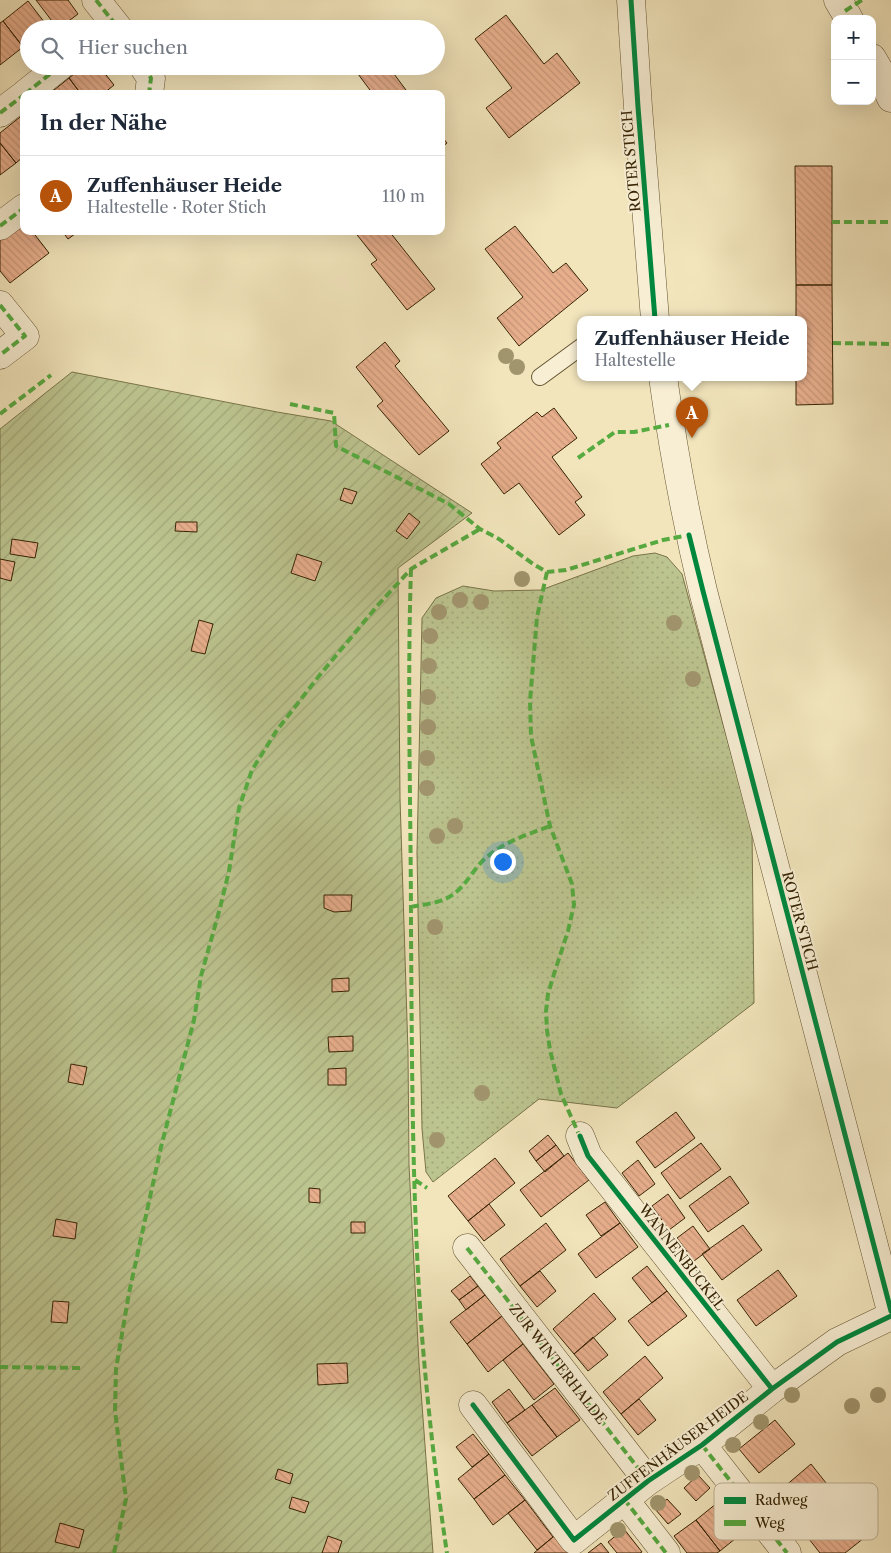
<!DOCTYPE html>
<html lang="de">
<meta charset="utf-8">
<style>
body{margin:0;font-family:"Libre Caslon Text",serif;background:#f2f2f3;color:#1f2937}
.controls{position:absolute;right:15px;top:15px;display:grid;overflow:hidden;border-radius:10px;box-shadow:0 5px 20px #0002}
.controls button{width:45px;height:45px;display:grid;place-items:center;padding:0;border:0;border-bottom:1px solid #e0e1e3;background:#fff;color:#1f2937;font:25px sans-serif}
.you{position:absolute;left:502px;top:861px;width:18px;height:18px;margin:-12px;border:4px solid #fff;border-radius:50%;background:#1a73e8;box-shadow:0 0 0 8px #1a73e833}
.badge{display:grid;place-items:center;width:32px;height:32px;border-radius:50%;background:#b45309;color:#fff;font-size:16px;font-weight:700}
.pin{position:absolute;translate:-50% -41px;filter:drop-shadow(0 1px 2px #0008)}
.pin::after{content:'';position:absolute;top:26px;width:18px;height:15px;background:inherit;clip-path:polygon(0 0,100% 0,50% 100%)}
.popup{position:absolute;left:577px;top:316px;width:230px;height:65px;box-sizing:border-box;display:grid;place-content:center;border-radius:10px;background:#fff;filter:drop-shadow(0 1px 4px #0005);font-size:16px;white-space:nowrap;color:#747a83}
.popup b{font-size:19px;color:#1f2937}
.popup::after{content:'';position:absolute;left:50%;top:100%;margin-left:-10px;border:10px solid transparent;border-top-color:#fff}
.list{margin:0;padding:0;list-style:none}
h2{display:flex;justify-content:space-between;align-items:center;height:65px;margin:0;padding:0 20px;font-size:21px}
h2 small{font-size:16px;font-weight:400;color:#747a83}
.list li{display:grid;grid-template-columns:32px 1fr auto;gap:15px;align-items:center;box-sizing:border-box;height:80px;padding:0 20px;border-top:1px solid #e0e1e3}
.list b{display:block;font-size:19px;white-space:nowrap}
.list p{margin:0;font-size:16px;white-space:nowrap;color:#747a83}
.list em{font-size:16px;font-style:normal;color:#747a83}
.icon{flex:none;width:28px;height:28px;fill:none;stroke:currentColor;stroke-width:2;stroke-linecap:round;stroke-linejoin:round}
.map{position:relative;flex:none;width:891px;height:1553px;overflow:hidden}
.search{position:absolute;background:#fff;box-shadow:0 5px 20px #0002;left:20px;top:20px;width:425px;height:55px;display:flex;align-items:center;gap:12px;box-sizing:border-box;padding:0 18px;border-radius:28px;color:#747a83;font-size:19px}
.panel{position:absolute;background:#fff;box-shadow:0 5px 20px #0002;left:20px;top:90px;width:425px;height:145px;border-radius:10px}
.map>svg:first-child{display:block}
.grass{fill:url(#grass-dots);stroke:#79744a}
.garden{fill:url(#garden-furrows);stroke:#79744a}
.building{fill:url(#building-back-hatch);stroke:#362304}
.lines{fill:none;stroke-linecap:round;stroke-linejoin:round}
.service-casing{stroke:#655432;stroke-width:18}
.minor-casing{stroke:#655432;stroke-width:29}
.tertiary-casing{stroke:#655432;stroke-width:29}
.service{stroke:#f7eed3;stroke-width:16}
.minor{stroke:#f7eed3;stroke-width:28}
.tertiary{stroke:#f7eed3;stroke-width:28}
.quiet{stroke:#55aa40;stroke-width:4;stroke-dasharray:8 4;stroke-linecap:butt}
.cycleway-casing{stroke:#f7eed3;stroke-width:8}
.cycleway{stroke:#00873e;stroke-width:5}
.tree{fill:#a1956e}
.labels{text-anchor:middle;dominant-baseline:central;stroke-width:4;stroke-linejoin:round;paint-order:stroke}
.street-label{font-size:14px;fill:#362304;stroke:#f7eed3}
.key{fill:#f7eed3;stroke:#bdb195;stroke-width:1}
.key-label{font-size:14px;fill:#362304}
</style>
<div class="map">
<svg width="891" height="1553" viewBox="0 0 891 1553">
<defs>
<pattern id="grass-dots" width="8" height="8" patternUnits="userSpaceOnUse" patternTransform="scale(1.25)"><rect width="8" height="8" fill="#bcc48f"/><path d="M2 2h.1M6 6h.1" fill="none" stroke="#a2a87a" stroke-width="1.8" stroke-linecap="round"/></pattern>
<pattern id="garden-furrows" width="10" height="10" patternUnits="userSpaceOnUse" patternTransform="scale(1.25)"><rect width="10" height="10" fill="#bcc48f"/><path d="M-1 1l2-2M0 10L10 0M9 11l2-2" fill="none" stroke="#a2a87a"/></pattern>
<pattern id="building-back-hatch" width="6" height="6" patternUnits="userSpaceOnUse" patternTransform="scale(1.25)"><rect width="6" height="6" fill="#e8af8d"/><path d="M-1 5l2 2M0 0l6 6M5-1l2 2" fill="none" stroke="#c89678"/></pattern>
</defs>
<rect width="100%" height="100%" fill="#f2e5bc"/>
<filter id="stains"><feTurbulence type="fractalNoise" baseFrequency=".004" numOctaves="4"/><feColorMatrix values="0 0 0 0 .2 0 0 0 0 .09 0 0 0 0 .02 0 0 0 .5 -.17"/></filter>
<radialGradient id="worn" r=".72"><stop offset=".6" stop-color="#630" stop-opacity="0"/><stop offset="1" stop-color="#630" stop-opacity=".3"/></radialGradient>
<!-- grass -->
<path class="grass" d="M655,553L667,557L682,574L752,830L754,1003L617,1108L539,1099L433,1182L426,1172L422,1129L417,853L422,618L436,598L463,586L494,591L541,590L633,556Z"/>
<!-- garden -->
<path class="garden" d="M72,372L277,412L331,421L472,513L398,568L400,798L408,1052L409,1165L419,1364L433,1553H0V429Z"/>
<!-- building -->
<path class="building" d="M36,0H68L78,14L58,29Z
M28,1L48,27L47,29H29V43L23,47L3,21Z
M506,15L544,64L557,53L580,83L509,138L486,108L512,88L475,39Z
M3,21L23,47L0,65V23Z
M84,66H99L114,85L103,94H81L69,78Z
M352,66H388L409,94H373Z
M69,78L81,94H49Z
M20,117L24,122V156L16,163L0,143V133Z
M441,136L447,143L441,148Z
M0,143L16,163L0,175Z
M795,166H832V285H796Z
M24,222V231H32L49,253L10,283L0,271V240Z
M515,226L553,273L566,263L588,290L519,346L497,318L523,297L485,249Z
M62,231H79L68,239Z
M354,231H389L435,289L407,310L371,264L377,260Z
M796,285H832L833,404L796,405V377H803V319H796Z
M385,342L400,361L395,366L449,431L419,455L377,406L383,401L356,367Z
M554,408L577,438L552,457L582,497L575,502L585,515L559,535L519,483L504,494L481,464L501,448L497,443L537,412L542,417Z
M344,488L357,492L352,504L340,500Z
M409,513L420,522L407,539L396,531Z
M176,522H197V532L175,531Z
M12,539L38,543L35,558L10,554Z
M297,554L322,562L315,581L291,573Z
M0,559L15,562L11,581L0,578Z
M199,620L213,624L205,654L191,651Z
M324,895H352L351,911L334,912L324,908Z
M349,978V991L332,992V979Z
M353,1036V1051L329,1052L328,1037Z
M71,1064L87,1067L83,1085L68,1082Z
M346,1068V1085H328V1069Z
M676,1112L695,1138L655,1168L636,1142Z
M548,1135L556,1145L536,1161L529,1151Z
M701,1143L721,1169L680,1199L661,1173Z
M556,1145L564,1156L545,1172L536,1161Z
M568,1153L589,1180L541,1217L520,1190Z
M495,1158L515,1183L468,1221L448,1196Z
M638,1160L655,1184L639,1196L622,1173Z
M730,1176L749,1203L708,1232L689,1206Z
M309,1188L320,1189V1203L309,1202Z
M668,1194L685,1218L669,1230L652,1206Z
M605,1202L620,1223L601,1236L586,1215Z
M489,1204L505,1225L484,1241L468,1221Z
M56,1219L77,1223L75,1239L53,1236Z
M351,1222H365V1233H351Z
M546,1223L566,1250L520,1286L500,1259Z
M620,1223L638,1247L596,1278L578,1254Z
M743,1225L762,1250L722,1280L702,1254Z
M693,1226L710,1249L694,1261L677,1238Z
M647,1266L667,1291L652,1303L632,1278Z
M778,1270L797,1296L756,1326L737,1300Z
M540,1271L556,1291L537,1307L520,1286Z
M470,1276L478,1286L459,1300L451,1291Z
M478,1286L485,1295L466,1310L459,1300Z
M667,1291L687,1316L648,1346L628,1321Z
M594,1293L616,1319L574,1354L553,1329Z
M485,1295L502,1316L467,1344L450,1322Z
M53,1301L69,1302L67,1323L51,1322Z
M502,1316L523,1344L488,1372L467,1344Z
M593,1337L608,1355L588,1371L574,1354Z
M523,1344L554,1384L534,1400L503,1360Z
M645,1356L663,1378L621,1414L603,1392Z
M347,1363L348,1383L318,1385L317,1364Z
M555,1388L580,1420L557,1437L532,1405Z
M509,1389L525,1410L507,1423L492,1402Z
M639,1399L656,1420L638,1435L621,1414Z
M532,1405L557,1437L532,1456L507,1423Z
M775,1420L795,1444L759,1473L739,1449Z
M473,1434L489,1454L472,1467L456,1447Z
M489,1454L505,1475L474,1499L458,1479Z
M811,1464L830,1488L797,1517L777,1493Z
M278,1469L293,1474L290,1484L275,1479Z
M505,1475L525,1500L493,1525L474,1499Z
M698,1475L710,1488L696,1501L684,1488Z
M292,1497L309,1502L305,1513L289,1508Z
M667,1499L681,1514L668,1524L655,1509Z
M722,1499L746,1530L720,1551L696,1520Z
M525,1500L553,1537L537,1550L508,1513Z
M843,1512L864,1538L845,1553H820L809,1539Z
M696,1520L720,1551L717,1553H687L674,1536Z
M60,1523L84,1530L79,1548L55,1542Z
M624,1529L642,1552L640,1553H617L608,1542Z
M328,1536L342,1541L338,1553H322Z
M555,1536L569,1553H534L553,1537Z
M601,1543L609,1553H588Z"/>
<g class="lines">
<defs>
<path id="service" d="M540,377L581,347"/>
<path id="minor" d="M96,0L119,29
M838,0L849,19
M872,58L879,70L891,98
M143,66L151,78L149,94
M25,94L60,66
M0,113L24,95
M0,226L24,208
M0,305L25,336L0,355
M580,1136L588,1156L772,1389
M467,1248L648,1481
M473,1405L574,1540L648,1481L702,1445L772,1389L837,1342L891,1316
M702,1445L787,1553
M624,1499L666,1553"/>
<path id="tertiary" d="M631,0L638,107L655,319
M663,377C673,449 686,520 703,591L891,1311"/>
</defs>
<!-- service casing -->
<use href="#service" class="service-casing"/>
<!-- minor casing -->
<use href="#minor" class="minor-casing"/>
<!-- tertiary casing -->
<use href="#tertiary" class="tertiary-casing"/>
<!-- service -->
<use href="#service" class="service"/>
<!-- minor -->
<use href="#minor" class="minor"/>
<!-- tertiary -->
<use href="#tertiary" class="tertiary"/>
<!-- quiet -->
<path class="quiet" d="M96,0L119,29
M845,11L862,0
M143,66L151,78L149,94
M25,94L60,66
M0,113L24,95
M832,222H891
M0,226L24,208
M0,305L25,336L0,355
M833,343L891,344
M290,404L334,413L336,446L449,504L480,529L499,539L533,564L547,572L566,570L663,540L689,535
M0,414L51,375
M578,458L615,432H634L669,425
M411,569C407,689 411,810 411,930C412,1066 412,1201 422,1336C428,1409 436,1481 447,1553
M547,572L537,617L530,701L531,736L550,826L572,884L574,905L568,931L554,974L548,994L546,1011L547,1030L550,1050L561,1094L581,1139
M411,907C426,904 443,903 455,893C468,883 475,866 488,856C506,841 529,834 550,826
M415,1180L427,1188
M467,1248L648,1481
M0,1367L82,1368
M702,1445L787,1553
M624,1499L666,1553
M114,1553L126,1499L115,1411L116,1369L129,1293L161,1147L194,1020L201,976L220,908L229,871L239,808L252,770L277,730L319,676L378,605L411,569L480,529"/>
<defs>
<path id="cycleway" d="M631,0L638,107L655,319
M689,535L703,591L891,1311
M580,1136L588,1156L772,1389
M473,1405L574,1540L648,1481L702,1445L772,1389L837,1342L891,1316"/>
</defs>
<!-- cycleway casing -->
<use href="#cycleway" class="cycleway-casing"/>
<!-- cycleway -->
<use href="#cycleway" class="cycleway"/>
</g>
<!-- trees -->
<g class="tree">
<circle cx="506" cy="356" r="8"/>
<circle cx="517" cy="367" r="8"/>
<circle cx="522" cy="579" r="8"/>
<circle cx="460" cy="600" r="8"/>
<circle cx="481" cy="602" r="8"/>
<circle cx="439" cy="612" r="8"/>
<circle cx="674" cy="623" r="8"/>
<circle cx="430" cy="636" r="8"/>
<circle cx="429" cy="666" r="8"/>
<circle cx="693" cy="679" r="8"/>
<circle cx="428" cy="697" r="8"/>
<circle cx="428" cy="727" r="8"/>
<circle cx="427" cy="758" r="8"/>
<circle cx="427" cy="788" r="8"/>
<circle cx="455" cy="826" r="8"/>
<circle cx="437" cy="836" r="8"/>
<circle cx="435" cy="927" r="8"/>
<circle cx="482" cy="1093" r="8"/>
<circle cx="437" cy="1140" r="8"/>
<circle cx="792" cy="1395" r="8"/>
<circle cx="878" cy="1395" r="8"/>
<circle cx="852" cy="1406" r="8"/>
<circle cx="761" cy="1422" r="8"/>
<circle cx="733" cy="1445" r="8"/>
<circle cx="692" cy="1473" r="8"/>
<circle cx="658" cy="1503" r="8"/>
<circle cx="618" cy="1530" r="8"/>
</g>
<g class="labels">
<!-- street labels -->
<g class="street-label">
<text transform="translate(631 161) rotate(-95)">ROTER STICH</text>
<text transform="translate(800 921) rotate(75)">ROTER STICH</text>
<text transform="translate(682 1257) rotate(52)">WANNENBUCKEL</text>
<text transform="translate(558 1364) rotate(52)">ZUR WINTERHALDE</text>
<text transform="translate(678 1446) rotate(-37)">ZUFFENHÄUSER HEIDE</text>
</g>
</g>
<!-- legend -->
<rect x="714" y="1483" width="164" height="57" rx="8" class="key"/>
<rect x="724" y="1497" width="22" height="7" fill="#00873e"/>
<rect x="724" y="1520" width="22" height="6" fill="#55aa40"/>
<g class="key-label">
<text x="755" y="1505">Radweg</text>
<text x="755" y="1528">Weg</text>
</g>
<rect width="100%" height="100%" filter="url(#stains)"/>
<rect width="100%" height="100%" fill="url(#worn)"/>
</svg>
<div class="controls">
<button>+</button>
<button>−</button>
</div>
<div class="you"></div>
<div class="pin badge" style="left:692px;top:438px">A</div>
<div class="popup"><b>Zuffenhäuser Heide</b>Haltestelle</div>
<div class="search"><svg class="icon" aria-label="search" viewBox="0 0 24 24"><circle cx="10" cy="10" r="6"/><path d="M15 15l6 6"/></svg>Hier suchen</div>
<section class="panel">
<h2>In der Nähe<small></small></h2>
<ul class="list">
<li><span class="badge">A</span><div><b>Zuffenhäuser Heide</b><p>Haltestelle · Roter Stich</p></div><em>110 m</em></li>
</ul>
</section>
</div>
